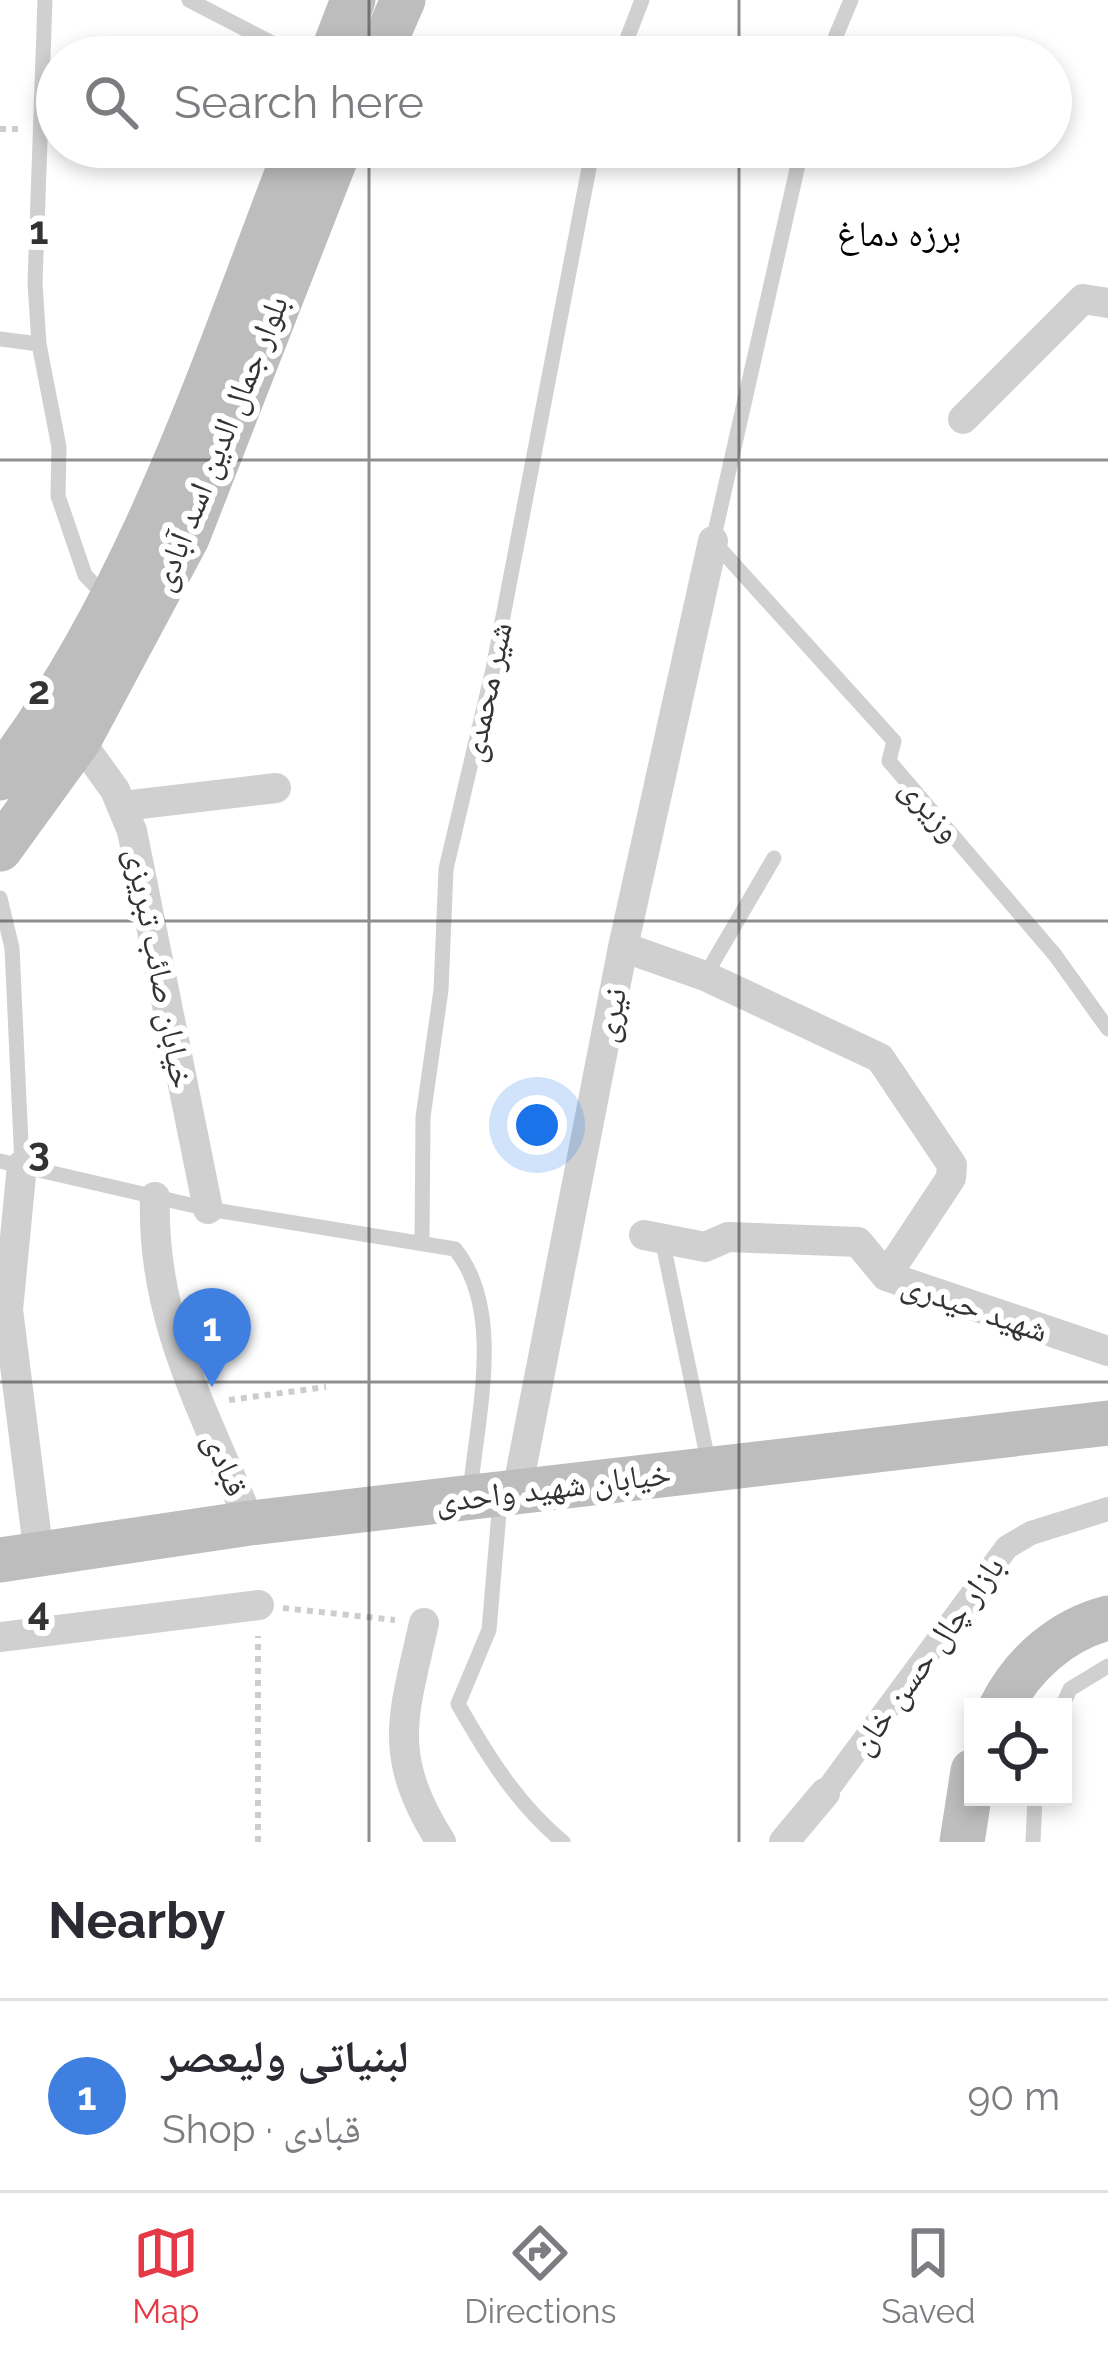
<!DOCTYPE html>
<meta charset="utf-8">
<style>
body{margin:0;font-family:Raleway,"Noto Naskh Arabic",sans-serif;background:#f2f2f3;color:#2b2b33}
.controls{position:absolute;right:36px;bottom:36px;display:grid;overflow:hidden;border-radius:0px;box-shadow:0 6px 18px #0003}
.controls button{width:108px;height:108px;display:grid;place-items:center;padding:0;border:0;border-bottom:3px solid #e1e1e2;background:#fff;color:#2b2b33;font:60px sans-serif}
.you{position:absolute;left:537px;top:1125px;width:42px;height:42px;margin:-30px;border:9px solid #fff;border-radius:50%;background:#1a73e8;box-shadow:0 0 0 18px #1a73e833}
.badge{display:grid;place-items:center;width:78px;height:78px;border-radius:50%;background:#e63946;color:#fff;font-size:39px;font-weight:700}
.pin{position:absolute;translate:-50% -99px;filter:drop-shadow(0 3px 6px #0008)}
.pin::after{content:'';position:absolute;top:63px;width:42px;height:36px;background:inherit;clip-path:polygon(0 0,100% 0,50% 100%)}
.list{margin:0;padding:0;list-style:none}
h2{display:flex;justify-content:space-between;align-items:center;height:156px;margin:0;padding:0 48px;font-size:51px}
h2 small{font-size:39px;font-weight:400;color:#7c7c81}
.list li{display:grid;grid-template-columns:78px 1fr auto;gap:36px;align-items:center;box-sizing:border-box;height:192px;padding:0 48px;border-top:3px solid #e1e1e2}
.list b{display:block;font-size:45px;white-space:nowrap}
.list p{margin:0;font-size:39px;white-space:nowrap;color:#7c7c81}
.list em{font-size:39px;font-style:normal;color:#7c7c81}
.icon{flex:none;width:66px;height:66px;fill:none;stroke:currentColor;stroke-width:2;stroke-linecap:round;stroke-linejoin:round}
.map{position:relative;flex:none;width:1108px;height:1842px;overflow:hidden}
.search{position:absolute;background:#fff;box-shadow:0 6px 18px #0003;left:36px;right:36px;top:36px;height:132px;display:flex;align-items:center;gap:30px;box-sizing:border-box;padding:0 42px;border-radius:66px;color:#7c7c81;font-size:45px}
.sheet{height:348px;background:#fff}
nav{display:flex;justify-content:space-around;align-items:center;box-sizing:border-box;height:168px;border-top:3px solid #e1e1e2;background:#fff;font-size:33px;color:#7c7c81}
nav a{display:grid;justify-items:center;gap:6px}
nav .on{color:#e63946}
.map>svg:first-child{display:block}
.lines{fill:none;stroke-linecap:round;stroke-linejoin:round}
.path{stroke:#cdcdcd;stroke-width:6;stroke-dasharray:6 6;stroke-linecap:butt}
.service{stroke:#d0d0d0;stroke-width:15}
.pedestrian{stroke:#d0d0d0;stroke-width:24}
.minor{stroke:#d0d0d0;stroke-width:30}
.secondary{stroke:#bdbdbd;stroke-width:45}
.grid{fill:none;stroke:#333;stroke-width:3;stroke-opacity:0.55}
.labels{text-anchor:middle;dominant-baseline:central;stroke-width:12;stroke-linejoin:round;paint-order:stroke}
.street-label{font-size:33px;fill:#333;stroke:#fff}
.neighbourhood-label{font-size:36px;fill:#000;stroke:#fff}
.grid-label{font-size:39px;text-anchor:middle;font-weight:bold;fill:#333;stroke:#fff;stroke-width:12;stroke-linejoin:round;paint-order:stroke}
</style>
<div class="map">
<svg width="1108" height="1842" viewBox="0 0 1108 1842">
<rect width="100%" height="100%" fill="#fff"/>
<g class="lines">
<!-- path -->
<path class="path" d="M0,129H19
M229,1400L326,1387
M283,1608L395,1620
M258,1842V1636"/>
<!-- service -->
<path class="service" d="M45,0L35,283L39,344L59,447L58,496L85,575L108,599
M189,0L299,57
M620,57L642,0
M827,57L851,0
M802,147L713,541L894,741L889,761L1055,955L1108,1029
M0,339L39,344
M0,898L12,948L22,1165
M705,976L774,858
M0,1161L208,1209L455,1249C506,1312 476,1420 470,1495
M662,1239L709,1465
M422,1241L423,1117L441,990L446,869L493,669L593,147
M500,1501L489,1630L458,1704C487,1755 517,1804 563,1842
M1062,1707L1070,1689L1108,1666
M1033,1842L1035,1797"/>
<!-- pedestrian -->
<path class="pedestrian" d="M825,1793L1007,1547L1031,1533L1108,1509"/>
<!-- minor -->
<path class="minor" d="M963,419L1083,299L1108,303
M79,740L115,790L132,831L208,1209
M123,806L276,788
M623,947L705,976L880,1058L952,1165L951,1178L886,1276
M22,1165L8,1310L39,1556
M155,1197C151,1320 205,1412 250,1523
M644,1235L705,1247L728,1237L858,1242L886,1276L1108,1351
M517,1491L623,947L713,541
M424,1623C403,1718 386,1754 441,1842
M0,1637L259,1605
M784,1842L825,1793"/>
<!-- secondary -->
<path class="secondary" d="M331,57L353,0
M378,57L403,0
M0,778C141,593 214,362 297,147
M0,849L79,740L187,538L340,147
M0,1560L250,1523L1108,1423
M1001,1707C1022,1665 1061,1630 1108,1618
M962,1842L973,1771"/>
</g>
<!-- grid -->
<path class="grid" d="M369,0V57M739,0V57M369,147V1842M739,147V1842M0,460H1108M0,921H1108M0,1382H1108"/>
<g class="labels">
<!-- street labels -->
<g class="street-label">
<text transform="translate(219 443) rotate(-68)">بلوار جمال الدین اسد آبادی</text>
<text transform="translate(486 692) rotate(-78)">شیر محمدی</text>
<text transform="translate(931 809) rotate(49)">وزیری</text>
<text transform="translate(160 968) rotate(79)">خیابان صائب تبریزی</text>
<text transform="translate(610 1015) rotate(-79)">نیری</text>
<text transform="translate(975 1307) rotate(19)">شهید حیدری</text>
<text transform="translate(226 1464) rotate(68)">قبادی</text>
<text transform="translate(553 1487) rotate(-7)">خیابان شهید واحدی</text>
<text transform="translate(927 1655) rotate(-54)">بازار چال حسن خان</text>
</g>
<!-- neighbourhood labels -->
<g class="neighbourhood-label">
<text x="899" y="233">برزه دماغ</text>
</g>
</g>
<g class="grid-label">
<text x="39" y="244">1</text>
<text x="39" y="704">2</text>
<text x="39" y="1165">3</text>
<text x="39" y="1625">4</text>
</g>
</svg>
<div class="controls">
<button><svg class="icon" aria-label="locate" viewBox="0 0 24 24"><circle cx="12" cy="12" r="6"/><path d="M12 2v4M12 18v4M2 12h4M18 12h4"/></svg></button>
</div>
<div class="you"></div>
<div class="pin badge" style="left:212px;top:1387px;background:#3f7fe0">1</div>
<div class="search"><svg class="icon" aria-label="search" viewBox="0 0 24 24"><circle cx="10" cy="10" r="6"/><path d="M15 15l6 6"/></svg>Search here</div>
</div>
<section class="sheet">
<h2>Nearby<small></small></h2>
<ul class="list">
<li><span class="badge" style="background:#3f7fe0">1</span><div><b>لبنیاتی ولیعصر</b><p>Shop · قبادی</p></div><em>90 m</em></li>
</ul>
</section>
<nav>
<a class="on"><svg class="icon" aria-label="map" viewBox="0 0 24 24"><path d="M3 6l6-2 6 2 6-2v14l-6 2-6-2-6 2zM9 4v14M15 6v14"/></svg>Map</a>
<a><svg class="icon" aria-label="directions" viewBox="0 0 24 24"><path d="M12 3l9 9-9 9-9-9zM9 14v-3h6M13 9l2 2-2 2"/></svg>Directions</a>
<a><svg class="icon" aria-label="saved" viewBox="0 0 24 24"><path d="M7 4h10v16l-5-4-5 4z"/></svg>Saved</a>
</nav>
